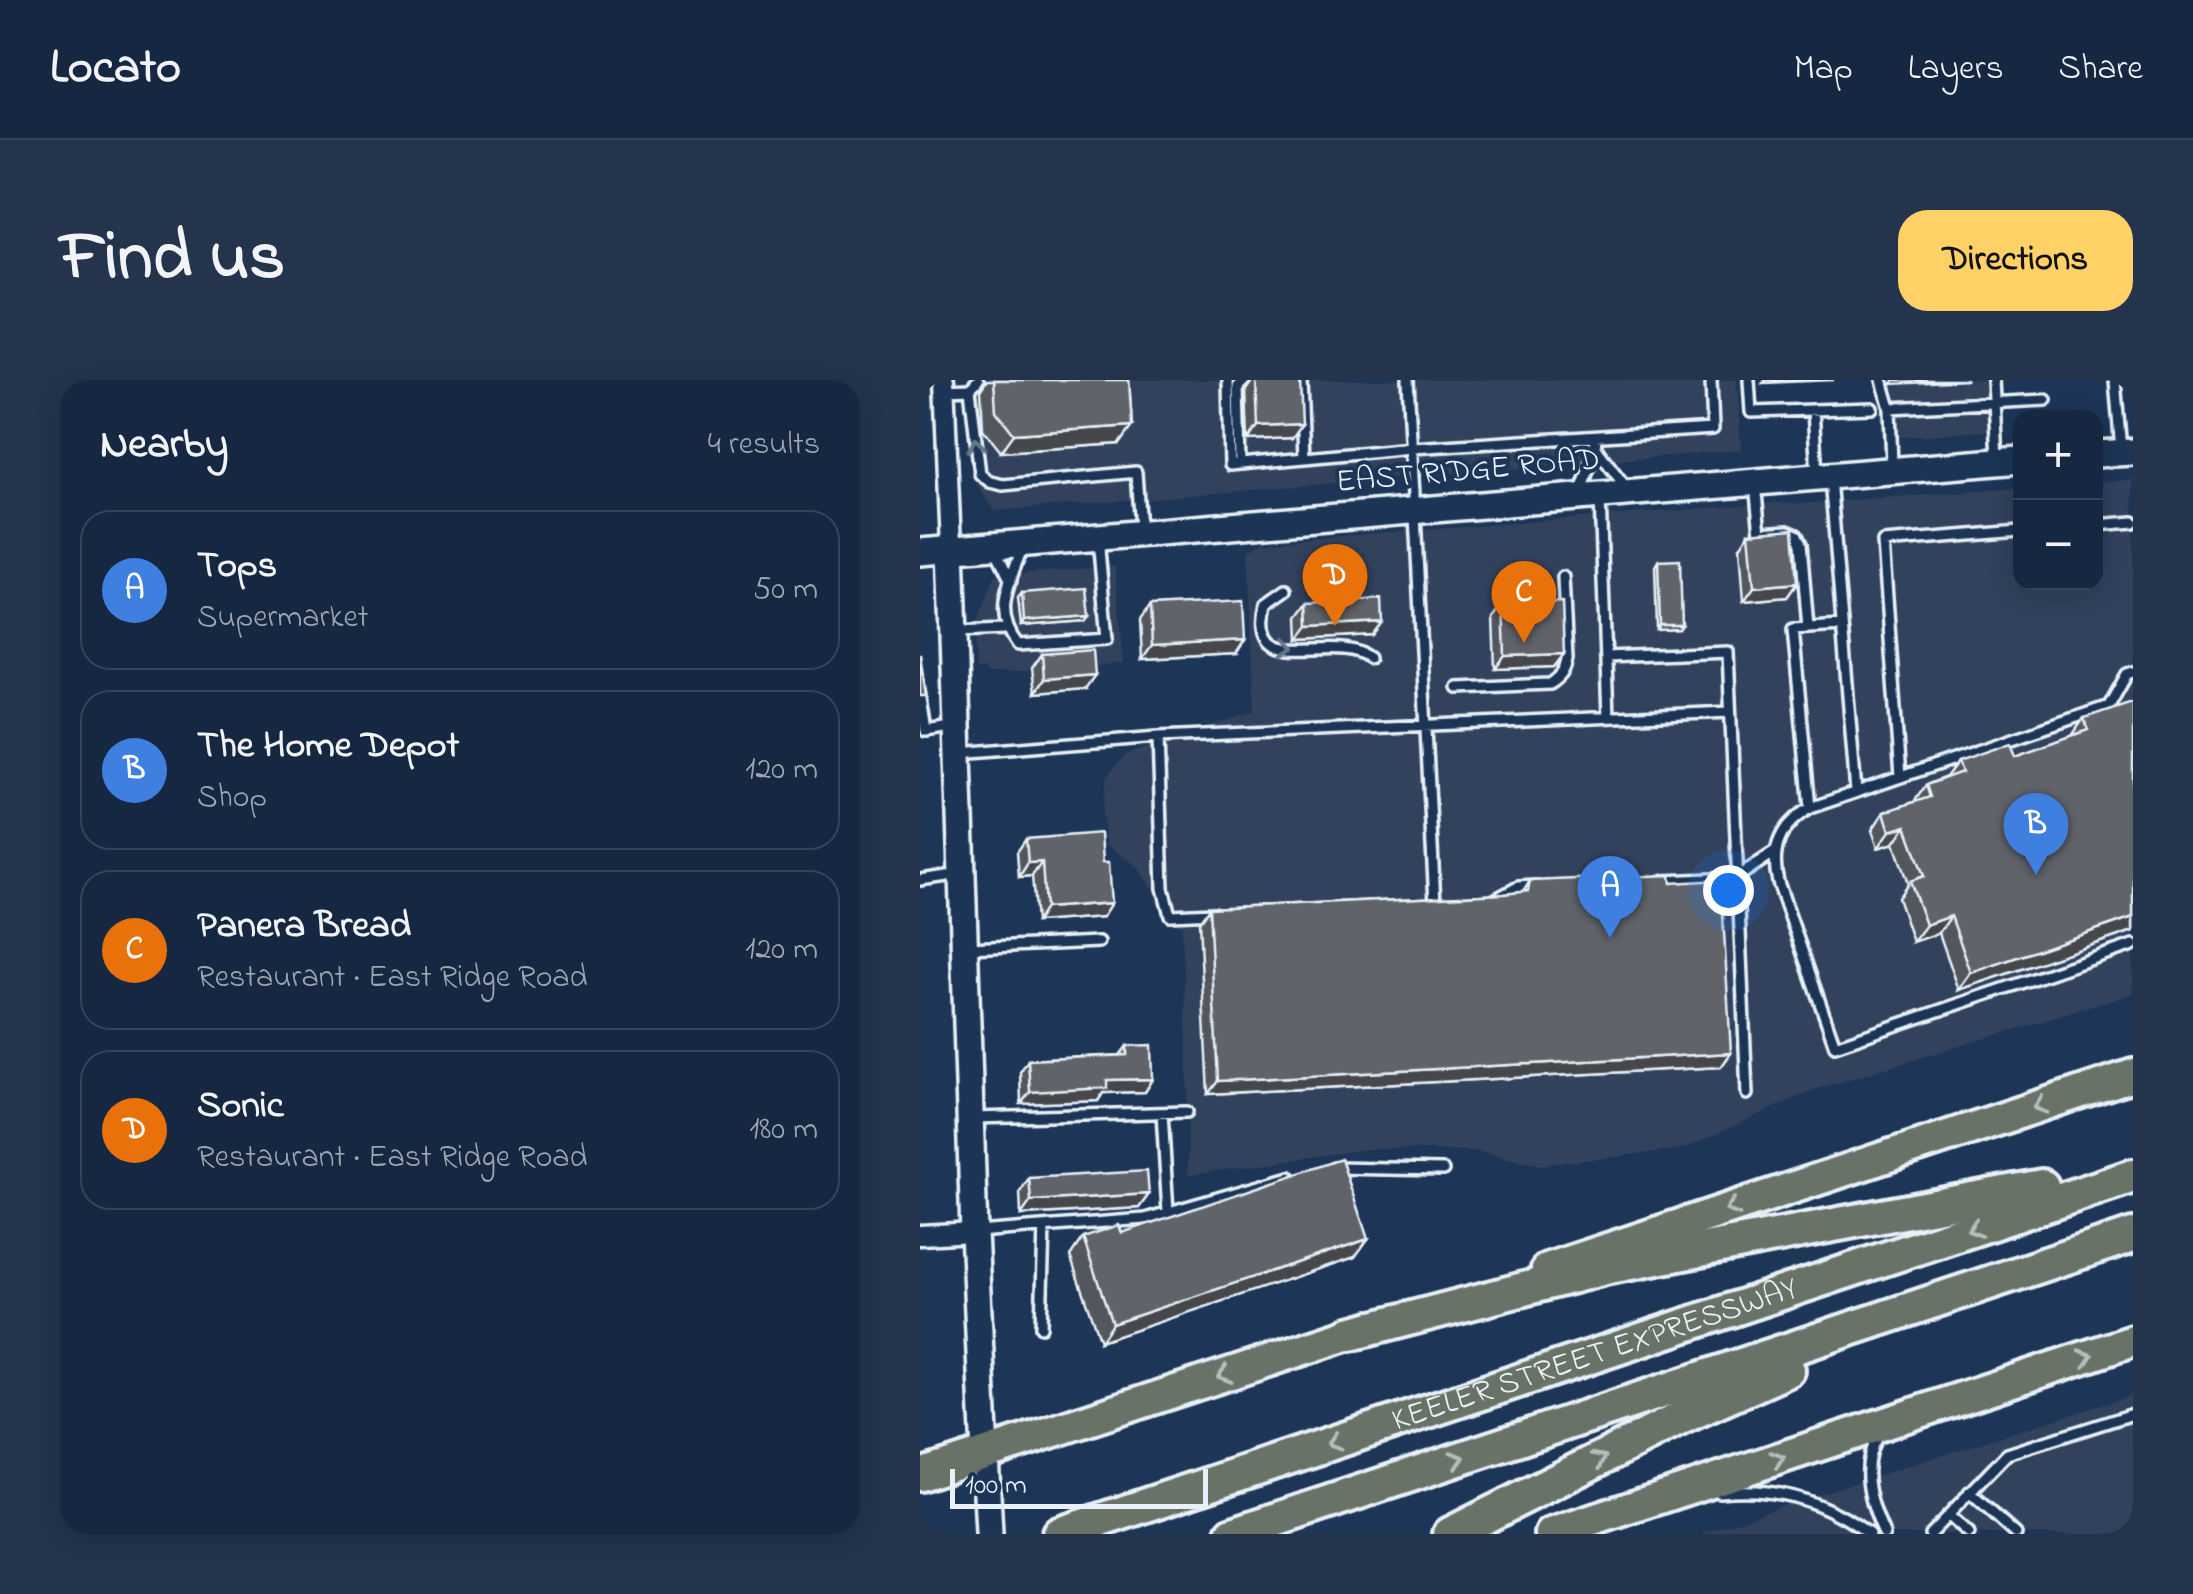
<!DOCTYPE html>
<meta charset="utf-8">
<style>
body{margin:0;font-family:"Indie Flower",sans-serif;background:#23344c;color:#f1f3f6}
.controls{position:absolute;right:30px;top:30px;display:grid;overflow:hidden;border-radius:20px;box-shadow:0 5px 25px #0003}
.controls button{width:90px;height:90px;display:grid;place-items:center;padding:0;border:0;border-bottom:2px solid #35445a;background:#162841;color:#f1f3f6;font:50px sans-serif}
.scale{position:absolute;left:30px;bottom:25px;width:258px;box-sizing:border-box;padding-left:10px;border:5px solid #e8f1f8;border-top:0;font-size:28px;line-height:35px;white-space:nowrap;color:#e8f1f8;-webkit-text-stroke:8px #1d3557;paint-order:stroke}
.you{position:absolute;left:808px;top:510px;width:35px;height:35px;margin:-25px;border:8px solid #fff;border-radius:50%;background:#1a73e8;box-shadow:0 0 0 15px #1a73e833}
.badge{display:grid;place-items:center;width:65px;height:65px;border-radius:50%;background:#ffd166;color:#fff;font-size:32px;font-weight:700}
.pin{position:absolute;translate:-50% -82px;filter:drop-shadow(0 2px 5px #0008)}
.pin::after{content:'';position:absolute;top:52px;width:35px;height:30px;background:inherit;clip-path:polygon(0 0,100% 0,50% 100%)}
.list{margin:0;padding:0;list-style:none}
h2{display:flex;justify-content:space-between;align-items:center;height:130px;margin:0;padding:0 40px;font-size:42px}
h2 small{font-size:32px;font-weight:400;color:#9ea6b1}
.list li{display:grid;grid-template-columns:65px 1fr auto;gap:30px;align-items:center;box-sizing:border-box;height:160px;margin:0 20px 20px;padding:0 20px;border:2px solid #35445a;border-radius:30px}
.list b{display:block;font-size:38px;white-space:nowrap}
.list p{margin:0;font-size:32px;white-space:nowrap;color:#9ea6b1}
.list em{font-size:32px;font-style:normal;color:#9ea6b1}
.map{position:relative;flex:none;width:1213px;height:1154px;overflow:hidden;border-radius:30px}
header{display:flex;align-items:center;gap:60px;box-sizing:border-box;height:140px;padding:0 50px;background:#162841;border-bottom:2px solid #35445a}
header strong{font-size:48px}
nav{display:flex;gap:55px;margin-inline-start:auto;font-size:35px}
.intro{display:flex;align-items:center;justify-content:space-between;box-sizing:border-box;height:240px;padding:0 60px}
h1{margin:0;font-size:70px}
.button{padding:25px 45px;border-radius:30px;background:#ffd166;color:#111;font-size:35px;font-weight:700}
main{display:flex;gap:60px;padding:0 60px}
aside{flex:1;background:#162841;border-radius:30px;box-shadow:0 5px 25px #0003}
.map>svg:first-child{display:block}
.built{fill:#31435d}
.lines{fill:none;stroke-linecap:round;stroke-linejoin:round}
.lane-casing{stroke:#e8f1f8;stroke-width:16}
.street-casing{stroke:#e8f1f8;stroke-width:25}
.secondary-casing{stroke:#e8f1f8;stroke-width:32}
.primary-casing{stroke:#e8f1f8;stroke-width:38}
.highway-casing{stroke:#e8f1f8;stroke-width:40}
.lane{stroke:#1d3557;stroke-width:9}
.street{stroke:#1d3557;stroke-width:18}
.secondary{stroke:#1d3557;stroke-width:25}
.primary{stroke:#697266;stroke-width:30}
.highway{stroke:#697266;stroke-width:32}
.wall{fill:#53565c;stroke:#e8f1f8;stroke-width:2.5}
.shaded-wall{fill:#44464b;stroke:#e8f1f8;stroke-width:2.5}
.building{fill:#61646b;stroke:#e8f1f8;stroke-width:2.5}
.oneway{stroke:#64778f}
.oneway2{stroke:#b5bebe}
.labels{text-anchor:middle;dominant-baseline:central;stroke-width:8;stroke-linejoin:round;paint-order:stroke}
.street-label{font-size:32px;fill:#e8f1f8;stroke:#1d3557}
</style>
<header>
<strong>Locato</strong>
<nav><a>Map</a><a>Layers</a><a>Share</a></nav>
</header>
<div class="intro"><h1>Find us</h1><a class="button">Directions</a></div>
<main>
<aside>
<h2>Nearby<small>4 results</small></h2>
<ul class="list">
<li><span class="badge" style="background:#3f7fe0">A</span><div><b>Tops</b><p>Supermarket</p></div><em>50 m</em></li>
<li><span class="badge" style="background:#3f7fe0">B</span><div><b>The Home Depot</b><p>Shop</p></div><em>120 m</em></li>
<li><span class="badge" style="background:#e8710a">C</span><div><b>Panera Bread</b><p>Restaurant · East Ridge Road</p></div><em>120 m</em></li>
<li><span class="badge" style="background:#e8710a">D</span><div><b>Sonic</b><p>Restaurant · East Ridge Road</p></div><em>180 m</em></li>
</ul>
</aside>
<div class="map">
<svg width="1213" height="1154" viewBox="0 0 1213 1154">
<rect width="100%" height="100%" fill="#1d3557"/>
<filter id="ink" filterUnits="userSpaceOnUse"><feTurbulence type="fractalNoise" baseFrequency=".01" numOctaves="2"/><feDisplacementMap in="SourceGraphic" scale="20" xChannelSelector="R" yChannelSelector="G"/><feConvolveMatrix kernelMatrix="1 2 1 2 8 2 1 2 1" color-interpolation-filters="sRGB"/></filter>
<g filter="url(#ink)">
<!-- built -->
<path class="built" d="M42,0H817L821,70L74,131L54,100Z
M959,0H1078L1081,50L962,58Z
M1213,100V614L893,710L763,769L620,785L556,771L446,769L268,795V696L262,548L217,486L187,464L182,434L187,396L205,375L335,331L328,170L345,162L854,123L877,124L1100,108V202H1176V102Z
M195,186L204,283L163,287L165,309L115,313L112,291L65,294L64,289L56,290L55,247L75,196Z
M1213,1015V1154H782L855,1128Z"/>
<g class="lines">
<defs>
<path id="lane" d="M308,0L310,85L492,68L793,49L791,0
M381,0L384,78
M488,0L515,523
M829,0L831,32L952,28
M962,0L970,28L972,86
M1073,0L1077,79
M1195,0L1201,70
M50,9L60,94L70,102L83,105L216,92L220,149
M24,10L50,9L58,0
M970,28L1126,20
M893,30L897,94
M676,68L708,110
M320,84L318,7L325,0
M910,98L936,412
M835,104L840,153L868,151L877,155L881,164L888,248
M661,111L676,68L675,57
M680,117L688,337
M1176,145L1213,142
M103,165C91,202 71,231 98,265L187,259L178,158
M76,171L91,201
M366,210L346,224C328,301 415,250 449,278
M37,251L85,249
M686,277L808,272L827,714
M1213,292L1207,294L1189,326L890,428C860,445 850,469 858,502L915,666L1213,565
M538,308L630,304C641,297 645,291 647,279L643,197
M0,312L6,351L32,347
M238,357L243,508L250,535L294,533
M39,373L238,357L810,332
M980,397L963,162L1100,151
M890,428L873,249L922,246
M0,500L41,494
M741,501L816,498L855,472
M574,520L598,507L615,506
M48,568L179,562
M242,733L248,832
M54,738L267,732
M414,788L523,790
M57,852L225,839L370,797
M121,947L124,847
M957,1057C939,1087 950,1124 964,1154
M799,1112C855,1106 904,1120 949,1154
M1049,1112L1096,1154
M1028,1135L1049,1154
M1010,1154L1087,1074L1213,1034"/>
<path id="street" d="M24,0L31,167
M0,855L54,852"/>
<path id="secondary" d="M1176,74L1213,72
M31,167L54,852L69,1154
M0,172L1100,80"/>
<path id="primary" d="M627,889L1213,695
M0,1095L451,947
M631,1154L1213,961"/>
<g id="highway">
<path d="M430,954L689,887L1122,806"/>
<path id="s1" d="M139,1154L1213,796"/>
<path d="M313,1154L1213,855"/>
<path d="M530,1154L765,1036L868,990"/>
</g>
</defs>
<!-- lane casing -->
<use href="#lane" class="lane-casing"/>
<!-- street casing -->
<use href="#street" class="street-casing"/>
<!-- secondary casing -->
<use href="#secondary" class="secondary-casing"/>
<!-- primary casing -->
<use href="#primary" class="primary-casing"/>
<!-- highway casing -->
<use href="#highway" class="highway-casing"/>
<!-- lane -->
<use href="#lane" class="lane"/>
<!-- street -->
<use href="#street" class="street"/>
<!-- secondary -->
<use href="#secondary" class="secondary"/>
<!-- primary -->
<use href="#primary" class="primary"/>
<!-- highway -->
<use href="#highway" class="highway"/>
</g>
<!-- wall -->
<path class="wall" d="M67,0H209L212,46L199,64L81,72L63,49L61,9Z
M333,0H380L372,58L328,60L326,10Z
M829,153L877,203L867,217L824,221L820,167Z
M738,181L759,249L737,250L735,186Z
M102,213L165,241L101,246L98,218Z
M388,223L462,242L452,255L379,259L378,237Z
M583,224L644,274L634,287L575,289L573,238Z
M230,226L316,274L222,279L220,240Z
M122,274L165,309L115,313L112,288Z
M1213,325V551L1039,610L1019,553L993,562L978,518L988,504L974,463L958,468L952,450L964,432L994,422L1006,405L1026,397L1038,381L1095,376L1152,356L1164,338Z
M106,459L183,482V537L116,542L112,496L99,497L97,472Z
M610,501L751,503L811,673L801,687L288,714L279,542L289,528L584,514L603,512Z
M207,666L233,699L225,712L183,713L178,721L101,724L100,692L108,680L200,675Z
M109,798L229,814L219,828L101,835L100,812Z
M202,853L435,877L180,962L150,876L163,857Z"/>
<!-- shaded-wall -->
<path class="shaded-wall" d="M846,0H914L843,3Z
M974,0H1048L972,4Z
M382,44L372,58L328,60L338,46Z
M212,46L199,64L81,72L94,54Z
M877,203L867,217L824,221L834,207Z
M169,236L165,241L101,246L104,241Z
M462,242L452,255L379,259L389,246Z
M740,245H762L759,249L737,250Z
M325,260L316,274L222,279L232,265Z
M644,274L634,287L575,289L585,276Z
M175,295L165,309L115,313L124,299Z
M986,446L974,463L958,468L970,451Z
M122,482L112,496L99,497L108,483Z
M192,523L183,537L116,542L125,528Z
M1031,536L1019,553L993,562L1006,545Z
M1213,537V551L1039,610L1051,593Z
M811,673L801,687L288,714L298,701Z
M233,699L225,712L183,713L178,721L101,724L110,712L187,700Z
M229,814L219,828L101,835L111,821Z
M448,859L435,877L180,962L192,944Z"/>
<!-- building -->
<path class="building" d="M74,0H209L212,46L94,54L76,31Z
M336,0H380L382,44L338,46Z
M873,149L877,203L834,207L829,153Z
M760,180L762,245H740L738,181Z
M166,208L169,236L104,241L102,213Z
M461,219L462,242L389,246L388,223Z
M323,221L325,260L232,265L230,226Z
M642,222L644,274L585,276L583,224Z
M173,270L175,295L124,299L122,274Z
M0,274L6,316H0Z
M1212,322L1213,325V537L1051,593L1031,536L1006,545L990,501L1004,496L986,446L970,451L964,432L1010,417L1006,405L1042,392L1038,381L1090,363L1095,376L1168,350L1164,338Z
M181,453L183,482H189L192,523L125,528L122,482L108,483L106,459Z
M750,495L751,503L801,500L811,673L298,701L289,528L584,514L608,511L610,501Z
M232,665L233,699L187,700V708L110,712L108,680L207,675V666Z
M421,779L448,859L192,944L163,857L199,845L202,853Z
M227,791L229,814L111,821L109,798Z"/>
<!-- one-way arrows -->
<defs><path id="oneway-chevron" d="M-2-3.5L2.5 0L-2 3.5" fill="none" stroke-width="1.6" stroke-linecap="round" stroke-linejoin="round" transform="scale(2.5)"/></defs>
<g class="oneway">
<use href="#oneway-chevron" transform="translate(56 65) rotate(-98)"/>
<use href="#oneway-chevron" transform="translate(368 267) rotate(9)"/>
</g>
<g class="oneway2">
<use href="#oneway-chevron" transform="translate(1120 726) rotate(162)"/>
<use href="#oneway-chevron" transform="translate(812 828) rotate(162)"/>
<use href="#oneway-chevron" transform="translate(1054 849) rotate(162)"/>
<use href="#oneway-chevron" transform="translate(1166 977) rotate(-18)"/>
<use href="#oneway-chevron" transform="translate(304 995) rotate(162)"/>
<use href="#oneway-chevron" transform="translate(414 1062) rotate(162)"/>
<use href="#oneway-chevron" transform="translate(538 1079) rotate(-18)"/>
<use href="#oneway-chevron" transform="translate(680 1079) rotate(-27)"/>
<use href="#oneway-chevron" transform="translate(858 1079) rotate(-18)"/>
</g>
</g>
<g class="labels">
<!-- street labels -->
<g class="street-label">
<text transform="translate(548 92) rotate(-5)">EAST RIDGE ROAD</text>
<text stroke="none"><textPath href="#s1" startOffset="565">KEELER STREET EXPRESSWAY</textPath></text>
</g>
</g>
</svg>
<div class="controls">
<button>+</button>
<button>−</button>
</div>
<div class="scale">100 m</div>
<div class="you"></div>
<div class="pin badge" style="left:690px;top:558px;background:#3f7fe0">A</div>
<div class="pin badge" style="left:1116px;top:495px;background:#3f7fe0">B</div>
<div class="pin badge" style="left:604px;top:263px;background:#e8710a">C</div>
<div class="pin badge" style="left:415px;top:246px;background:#e8710a">D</div>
</div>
</main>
